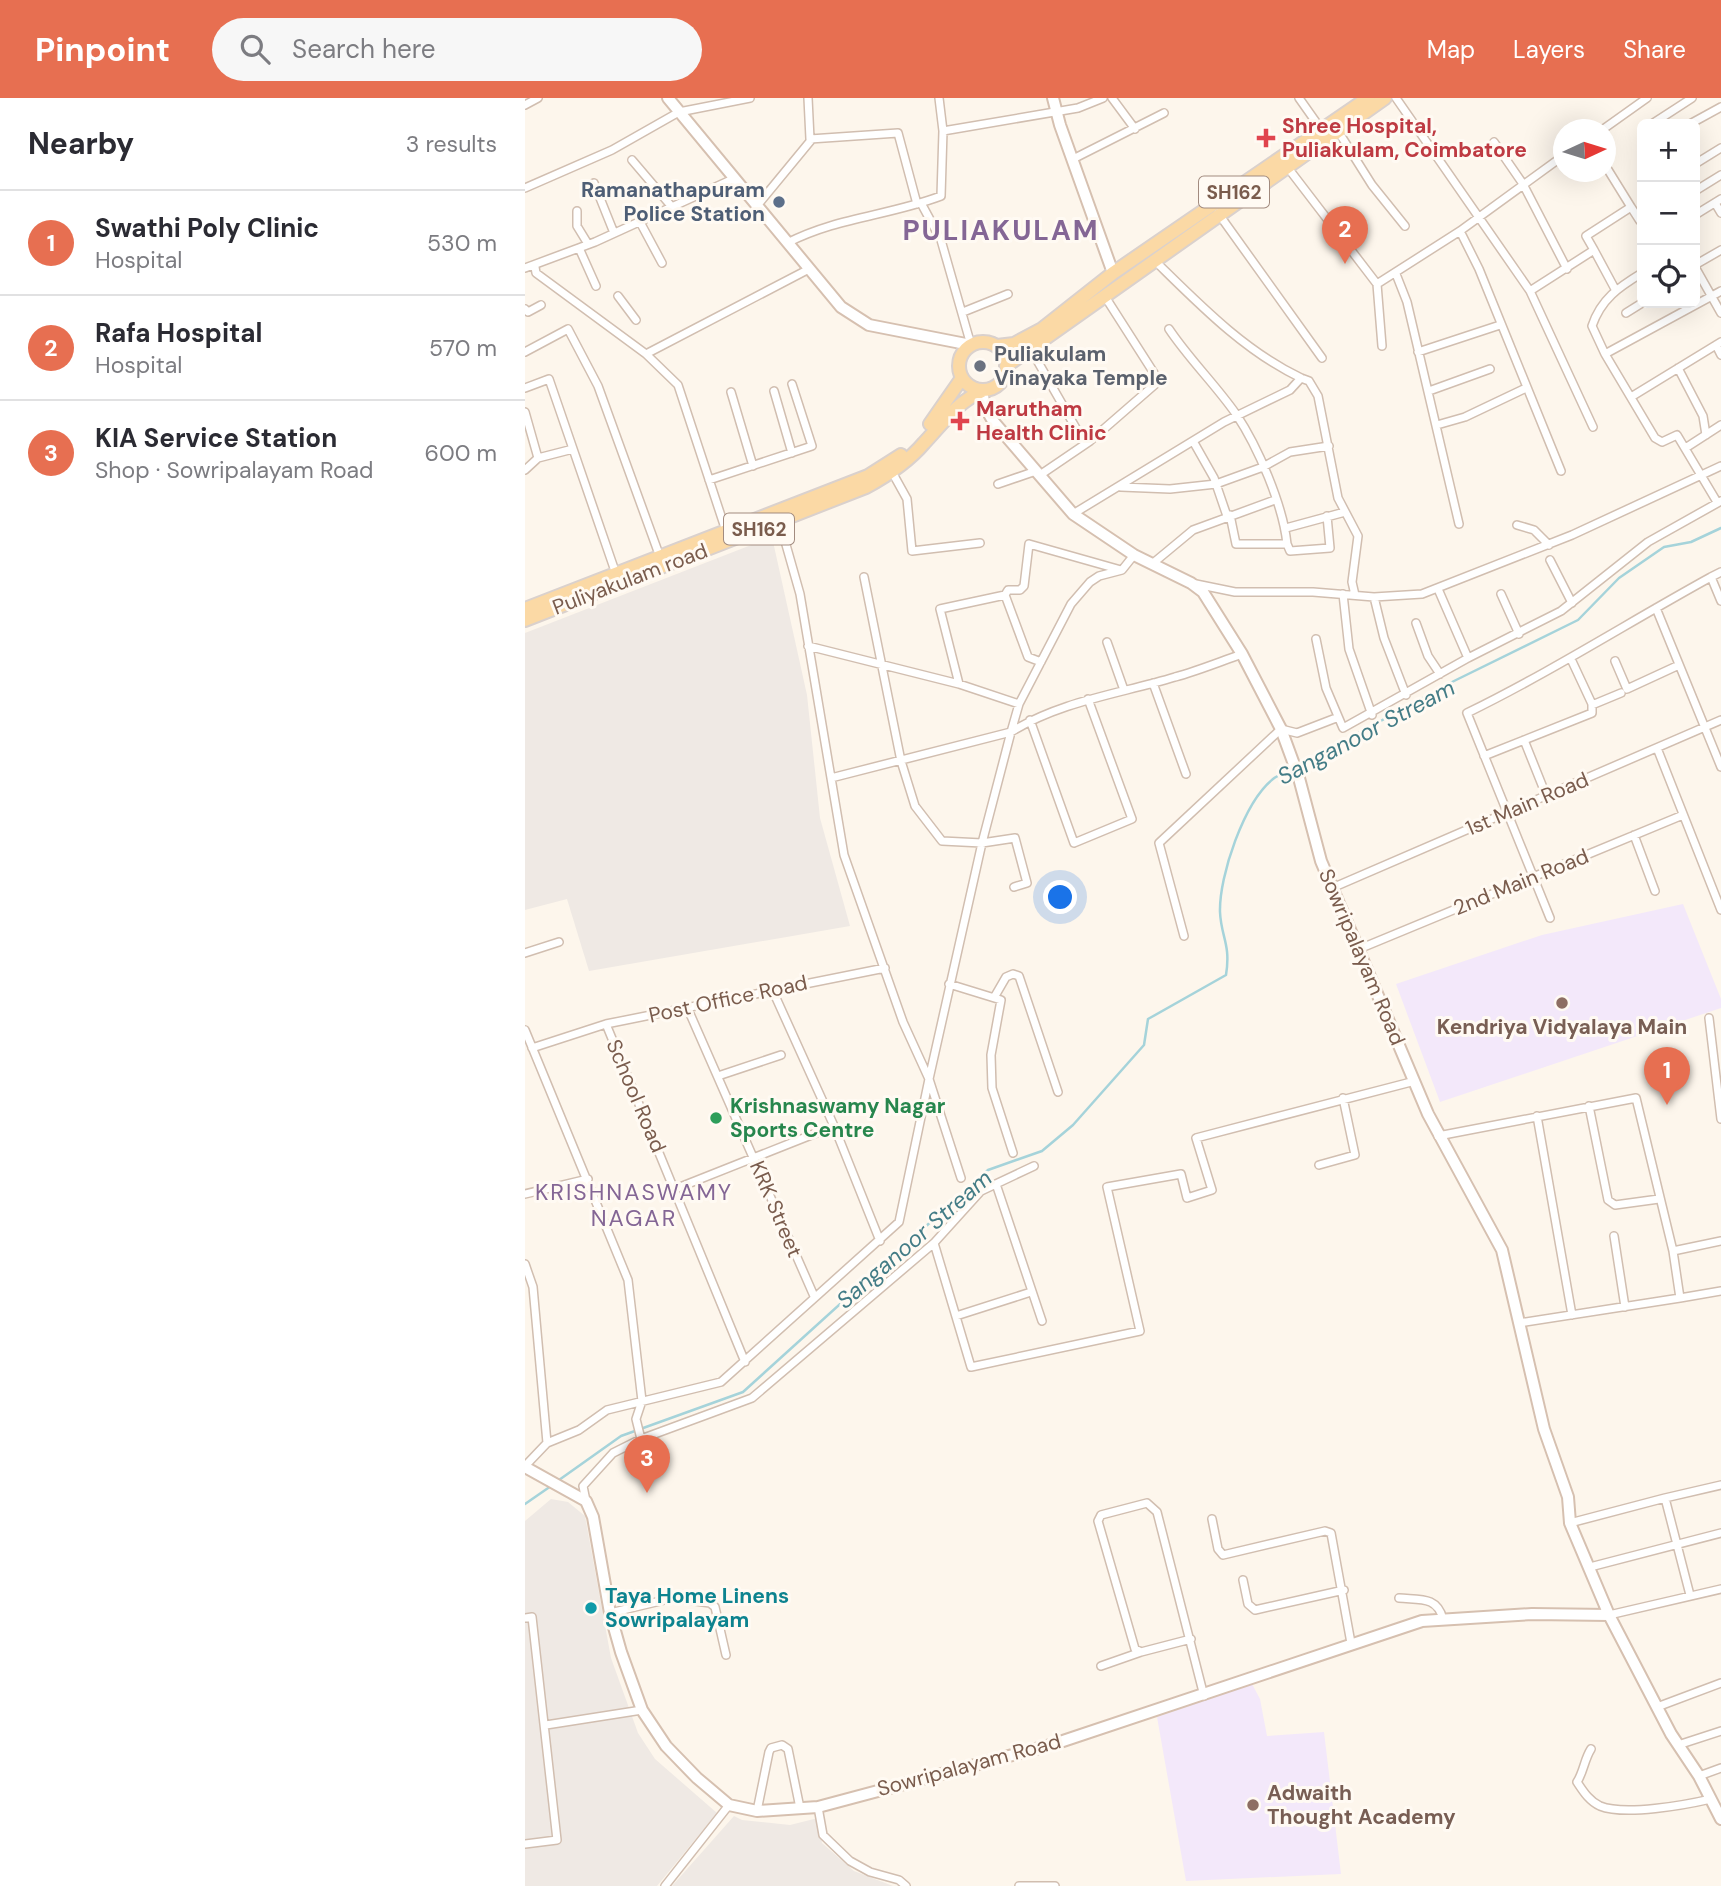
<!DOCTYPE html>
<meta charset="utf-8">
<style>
body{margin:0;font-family:"DM Sans",sans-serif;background:#f7f7f7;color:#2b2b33}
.controls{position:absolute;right:21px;top:21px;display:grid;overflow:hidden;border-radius:10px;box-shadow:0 7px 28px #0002}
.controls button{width:63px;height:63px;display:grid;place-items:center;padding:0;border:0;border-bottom:2px solid #e1e1e2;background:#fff;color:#2b2b33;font:35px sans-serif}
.compass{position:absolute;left:1028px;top:21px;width:63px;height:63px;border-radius:50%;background:#fff;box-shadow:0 7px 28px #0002;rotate:86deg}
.you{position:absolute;left:536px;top:800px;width:24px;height:24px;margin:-18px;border:5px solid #fff;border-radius:50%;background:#1a73e8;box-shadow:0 0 0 10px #1a73e833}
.badge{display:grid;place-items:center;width:46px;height:46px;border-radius:50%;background:#e76f51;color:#fff;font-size:23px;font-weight:700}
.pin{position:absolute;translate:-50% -58px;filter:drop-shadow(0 2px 4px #0008)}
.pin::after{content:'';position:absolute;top:37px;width:24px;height:21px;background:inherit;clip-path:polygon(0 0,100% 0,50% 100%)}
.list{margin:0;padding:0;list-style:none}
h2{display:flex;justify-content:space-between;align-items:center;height:91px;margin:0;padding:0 28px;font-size:30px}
h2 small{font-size:23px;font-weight:400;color:#7c7c81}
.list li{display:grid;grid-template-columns:46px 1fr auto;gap:21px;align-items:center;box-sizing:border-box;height:105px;padding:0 28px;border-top:2px solid #e1e1e2}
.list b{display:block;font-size:26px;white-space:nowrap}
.list p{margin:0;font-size:23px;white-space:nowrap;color:#7c7c81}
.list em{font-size:23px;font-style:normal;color:#7c7c81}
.icon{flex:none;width:38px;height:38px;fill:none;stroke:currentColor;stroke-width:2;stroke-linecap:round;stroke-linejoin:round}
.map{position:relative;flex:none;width:1196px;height:1788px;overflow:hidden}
header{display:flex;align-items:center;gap:42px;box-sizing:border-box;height:98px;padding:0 35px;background:#e76f51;color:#fff}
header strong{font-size:33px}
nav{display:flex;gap:38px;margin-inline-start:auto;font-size:24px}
.search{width:490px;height:63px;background:#f7f7f7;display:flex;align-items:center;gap:18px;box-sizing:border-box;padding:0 24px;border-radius:38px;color:#7c7c81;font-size:26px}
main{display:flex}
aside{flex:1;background:#fff}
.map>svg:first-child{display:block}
.industrial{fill:#efe9e4}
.education{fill:#f3e8fa}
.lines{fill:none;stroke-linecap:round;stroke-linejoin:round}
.stream{stroke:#a5d3da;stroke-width:2.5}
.street-casing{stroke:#d1beb0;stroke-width:10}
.secondary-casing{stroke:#d6c0b0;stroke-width:14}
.primary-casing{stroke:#dad1cd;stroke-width:16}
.street{stroke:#fff;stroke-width:7}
.secondary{stroke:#fff;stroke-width:10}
.primary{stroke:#fbd9a5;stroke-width:12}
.health-dot{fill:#e0444e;stroke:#fffaf3;stroke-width:2.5}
.service-dot{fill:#5c6f8a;stroke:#fffaf3;stroke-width:2.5}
.worship-dot{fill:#6b7280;stroke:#fffaf3;stroke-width:2.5}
.education-dot{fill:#8d6e63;stroke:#fffaf3;stroke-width:2.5}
.leisure-dot{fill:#2e9e5b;stroke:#fffaf3;stroke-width:2.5}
.culture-dot{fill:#0f9aa8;stroke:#fffaf3;stroke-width:2.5}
.labels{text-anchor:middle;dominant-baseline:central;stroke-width:6;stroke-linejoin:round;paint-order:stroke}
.shield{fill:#fffaf3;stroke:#a28b7f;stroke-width:2}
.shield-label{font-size:19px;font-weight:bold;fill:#7a5c4d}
.health-label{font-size:21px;font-weight:bold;fill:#be3a42;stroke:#fffaf3;text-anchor:start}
.service-label{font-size:21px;font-weight:bold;fill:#4e5e75;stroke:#fffaf3;text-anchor:end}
.worship-label{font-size:21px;font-weight:bold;fill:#5b616d;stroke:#fffaf3;text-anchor:start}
.street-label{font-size:21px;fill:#7a5c4d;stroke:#fffaf3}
.education-label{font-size:21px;font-weight:bold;fill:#785e54;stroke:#fffaf3}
.leisure-label{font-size:21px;font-weight:bold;fill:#27864d;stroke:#fffaf3;text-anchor:start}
.culture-label{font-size:21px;font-weight:bold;fill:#0d838f;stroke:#fffaf3;text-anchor:start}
.water-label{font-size:23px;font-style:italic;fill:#437c86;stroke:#fffaf3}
.neighbourhood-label{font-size:23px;letter-spacing:2px;fill:#846695;stroke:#fffaf3}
.district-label{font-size:28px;font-weight:bold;letter-spacing:2px;fill:#846695;stroke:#fffaf3}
</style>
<header>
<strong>Pinpoint</strong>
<div class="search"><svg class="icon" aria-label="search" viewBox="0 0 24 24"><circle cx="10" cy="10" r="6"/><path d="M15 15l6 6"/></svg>Search here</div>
<nav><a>Map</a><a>Layers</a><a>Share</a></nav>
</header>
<main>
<aside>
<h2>Nearby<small>3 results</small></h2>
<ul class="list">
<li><span class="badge">1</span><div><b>Swathi Poly Clinic</b><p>Hospital</p></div><em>530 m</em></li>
<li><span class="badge">2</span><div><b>Rafa Hospital</b><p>Hospital</p></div><em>570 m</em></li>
<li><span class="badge">3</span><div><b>KIA Service Station</b><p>Shop · Sowripalayam Road</p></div><em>600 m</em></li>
</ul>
</aside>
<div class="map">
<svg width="1196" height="1788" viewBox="0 0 1196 1788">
<rect width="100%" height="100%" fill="#fdf6ec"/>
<!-- industrial -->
<path class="industrial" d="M247,439L282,597L295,720L325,828L64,873L42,801L0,812V535Z
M26,1401L43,1404L60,1418L86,1560L113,1635L130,1661L192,1715L132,1788H0V1423Z
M209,1718L217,1722L265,1727L293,1720L297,1745L329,1773L368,1788H147Z"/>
<!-- education -->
<path class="education" d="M1158,806L1196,901V910L915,1004L871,886L1017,837Z
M727,1586L735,1601L742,1638L799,1634L816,1776L661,1783L632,1619Z"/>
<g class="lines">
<!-- stream -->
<path class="stream" d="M773,668L929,583L1053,522L1094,480L1139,449L1166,444L1196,430
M34,1382L96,1338L218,1294L463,1072L517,1053L548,1027L619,947L623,921L701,877C706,846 696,839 695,814C694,778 719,704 748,681C753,677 761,675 767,671
M0,1406L26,1388"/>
<defs>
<path id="street" d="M283,0L285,41L373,35L392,106
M587,0L610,31
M774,0L798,34
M871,0L1005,193L1068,329
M0,7L13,0
M1127,26L1167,0
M1165,26L1196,9
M1077,32L1122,0
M418,33L553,10L578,0
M813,33L847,87L880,128
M969,44L998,86L1042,171
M548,61L639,15
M107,62L147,109
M760,66L852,186L935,133L1038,58
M1170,66L1196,50
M1080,67L1106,109
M69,85L89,135
M0,90L87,52L154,14L225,0
M1170,93L1196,77
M396,105L416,142L446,247
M1190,105L1196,115
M231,109L287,41
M52,113V128L63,146
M693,115L797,260
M1170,117L1196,101
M115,124L137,165
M935,133L954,171L1036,373
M262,145C313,119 363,118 416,98L418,33L414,0
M54,150L71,188
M1069,152L1090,191
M1170,167L1196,152
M10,169L11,175L121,256L153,287L201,433
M1170,169L1196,215
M0,170L70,144L208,81
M1117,175C1094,189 1076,201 1067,228L1080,256L1196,193
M871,176L882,204L934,426
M852,186L857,248
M1005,193L1069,152L1061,138L1106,109L1115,123L1117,122
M93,198L111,222
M0,211L3,214L16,207
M438,214L483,196
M1101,215L1117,205
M644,231C664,261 690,286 711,316C733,349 758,407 762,446H711L705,417
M1191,247L1196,257
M505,250L560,346
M0,254L43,231L73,288L135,459
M893,254L975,227
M121,256L284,171
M1080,256L1130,340L1137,344L1152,337L1192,404
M1153,270L1178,318L1181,337
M776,280L784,283L793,298L813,400L833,438L827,484L830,497
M0,290L24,281L91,476
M249,293L267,355
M904,293L965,271
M206,294L228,368
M1106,299L1196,244
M0,314L13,360
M912,327L940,319L1001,290
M668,343L689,380L702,418
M1162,349L1196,327
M0,372L13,360L48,351
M367,374L382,401L387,453L455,445
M515,377L565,343L634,283L579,197
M184,382L287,348L267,286
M473,386L511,373
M596,389L645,391L691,386L738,369L765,354L804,348
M548,416L699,324L765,292L776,280C719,253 673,205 629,162
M992,427L1009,432L1024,447
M761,430L820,414
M762,446L765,453L805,450L802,418
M1025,462L1047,505
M627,466L668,432L750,402
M1196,474L1186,479L1196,503
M339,479L376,663L390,708L417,743L457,745L490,740L502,785L489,789
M666,485L710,494H788L849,499L897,496L1047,437L1196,368
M913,491L943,560
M818,496L824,551L847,617
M976,496L994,536
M480,497L483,492H495L499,488L504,446L596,472
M849,499L859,540L881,597
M1131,510L1196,669
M891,525L903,558L915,576
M791,541L801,590L818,630L943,560L1036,513L1123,444L1196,403
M582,544L599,592
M283,548L434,586L494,606
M1090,563L1102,591L1154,567
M628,585L661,676
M434,586L415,511L480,497L503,559L516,564
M1067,607L1096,595
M505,622L549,745L607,721L563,601
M999,642L1021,697
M1132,650L1196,812
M959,658L1067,615V606L1046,561
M306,680L486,634C536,603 594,596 650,579C672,573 694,564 717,556
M1109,737L1130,793
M807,790L1196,622
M1025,820L942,615C1026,574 1104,524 1186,479
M659,838L634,745L756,631L772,635L811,620
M834,851L1158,717
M0,855L34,844
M424,886L476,902L466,957L467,990L488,1055
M247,891L309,1028L355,1143
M470,898L481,879L488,876L494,878L533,994
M162,909L289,1198
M1184,920L1196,1021
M81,926L220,1264
M0,932L103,1182L117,1303L111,1321L116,1341
M7,950L81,926L360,870
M193,978L256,957
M1064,1008L1083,1102L1090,1107L1134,1101
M1012,1018L1047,1217
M913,1038L1111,1000L1148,1153
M794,1067L830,1057L818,1000
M436,1080L404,981L457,745L486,634L494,606L546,506L565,484L574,478L597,472L609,457
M471,1086L517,1223
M150,1091L309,1028
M0,1096L63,1081
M1089,1138L1100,1209
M1196,1143L1148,1153L1155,1200L1196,1193
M409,1145L446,1269L615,1233L582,1089L656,1076L662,1100L687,1092L671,1040L890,983
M0,1166L8,1189L22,1345L0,1368
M431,1218L506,1194
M994,1225L1155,1200
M22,1345L54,1332L82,1312L196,1284L374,1124L404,981L378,924L319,757L275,496L254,422
M1140,1400L1196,1387
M61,1403L58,1388L88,1355L116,1341L227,1300L409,1145L456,1093L509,1068
M687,1421L693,1451L698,1457L800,1433L806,1435L826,1545
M1045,1425L1140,1400L1165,1497
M1065,1469L1196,1435
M718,1482L723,1506L730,1512L819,1492
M874,1500C895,1502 912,1498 918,1521
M85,1515L148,1500L185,1505L190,1509L201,1557
M1084,1517L1196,1491
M0,1520L7,1519L32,1742L0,1746
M666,1541L616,1554L610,1551L573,1423L576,1417L622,1405L632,1414L679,1598
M576,1568L616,1554
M1132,1609L1196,1585
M21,1627L117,1612
M1153,1647L1196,1633
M1066,1651C1059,1662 1059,1673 1052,1684C1058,1693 1064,1703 1075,1708C1100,1718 1160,1707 1186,1701
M1174,1678L1196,1670
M293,1709L298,1737L325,1763L345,1774L374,1782L381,1788
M232,1713L244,1654L246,1650L257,1647L263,1651L275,1710
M140,1788L204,1707
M494,1788H530"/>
<path id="secondary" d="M143,0L316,209L344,227L446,247
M528,0L535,27L588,175
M457,293L460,309L468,323L548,416L609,457L666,485L678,494L717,556L756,631L774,680L796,763L903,1016L977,1152L1019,1331L1043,1399L1045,1425L1084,1517L1146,1636L1174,1678L1196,1721
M0,1369L61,1403L68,1419L85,1515L96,1554L117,1612L141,1648L172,1680L204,1707L232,1713L293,1709L529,1646L897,1523L1007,1516L1084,1517"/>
<path id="primary" d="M434 268a24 24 0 1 1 48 0a24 24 0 1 1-48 0Z
M472,248L489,246L517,231L588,175L843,0
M481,268L860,0
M405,326L437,280
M0,511L343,378L376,357
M0,522L341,389C363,377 383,364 399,345C418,325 431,305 457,293"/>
</defs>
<!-- street casing -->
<use href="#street" class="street-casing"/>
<!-- secondary casing -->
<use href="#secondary" class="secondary-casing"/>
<!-- primary casing -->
<use href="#primary" class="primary-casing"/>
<!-- street -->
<use href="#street" class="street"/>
<!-- secondary -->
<use href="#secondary" class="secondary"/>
<!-- primary -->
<use href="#primary" class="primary"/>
</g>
<!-- markers -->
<g class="health-dot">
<path d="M737.5 29.5h7v7h7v7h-7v7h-7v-7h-7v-7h7z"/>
<path d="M431.5 312.5h7v7h7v7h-7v7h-7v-7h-7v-7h7z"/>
</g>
<circle class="service-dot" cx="254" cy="104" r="7"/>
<circle class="worship-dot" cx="455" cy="268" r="7"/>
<g class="education-dot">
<circle cx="1037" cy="905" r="7"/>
<circle cx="728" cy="1707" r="7"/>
</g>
<circle class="leisure-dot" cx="191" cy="1020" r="7"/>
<circle class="culture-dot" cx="66" cy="1510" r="7"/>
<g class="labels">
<!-- shield labels -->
<g class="shield">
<rect x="674" y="78.5" width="70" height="31" rx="5"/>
<rect x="199" y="415.5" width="70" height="31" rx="5"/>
</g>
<g class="shield-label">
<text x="709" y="94">SH162</text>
<text x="234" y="431">SH162</text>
</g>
<!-- health labels -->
<g class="health-label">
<text x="757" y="28">Shree Hospital,<tspan x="757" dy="24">Puliakulam, Coimbatore</tspan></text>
<text x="451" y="311">Marutham<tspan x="451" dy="24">Health Clinic</tspan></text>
</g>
<!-- service labels -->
<g class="service-label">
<text x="240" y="92">Ramanathapuram<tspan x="240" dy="24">Police Station</tspan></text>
</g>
<!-- worship labels -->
<g class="worship-label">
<text x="469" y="256">Puliakulam<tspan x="469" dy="24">Vinayaka Temple</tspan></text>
</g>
<!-- street labels -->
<g class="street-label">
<text transform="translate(105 481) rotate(-21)">Puliyakulam road</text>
<text transform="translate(1002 706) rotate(-23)">1st Main Road</text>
<text transform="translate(996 784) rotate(-22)">2nd Main Road</text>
<text transform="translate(837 859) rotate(67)">Sowripalayam Road</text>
<text transform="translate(203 901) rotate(-12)">Post Office Road</text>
<text transform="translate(111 998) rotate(67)">School Road</text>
<text transform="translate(251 1111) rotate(67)">KRK Street</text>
<text transform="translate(444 1667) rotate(-15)">Sowripalayam Road</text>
</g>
<!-- education labels -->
<g class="education-label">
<text x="1037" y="929">Kendriya Vidyalaya Main</text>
<text x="742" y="1695" text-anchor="start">Adwaith<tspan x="742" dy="24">Thought Academy</tspan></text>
</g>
<!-- leisure labels -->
<g class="leisure-label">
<text x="205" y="1008">Krishnaswamy Nagar<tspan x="205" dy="24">Sports Centre</tspan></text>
</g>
<!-- culture labels -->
<g class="culture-label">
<text x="80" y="1498">Taya Home Linens<tspan x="80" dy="24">Sowripalayam</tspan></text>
</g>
<!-- water labels -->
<g class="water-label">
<text transform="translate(841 634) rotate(-28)">Sanganoor Stream</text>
<text transform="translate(389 1141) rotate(-41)">Sanganoor Stream</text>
</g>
<!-- neighbourhood labels -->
<g class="neighbourhood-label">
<text x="109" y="1094">KRISHNASWAMY<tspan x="109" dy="26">NAGAR</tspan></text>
</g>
<!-- district labels -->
<g class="district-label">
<text x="476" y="132">PULIAKULAM</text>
</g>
</g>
</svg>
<div class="controls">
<button>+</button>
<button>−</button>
<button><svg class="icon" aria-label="locate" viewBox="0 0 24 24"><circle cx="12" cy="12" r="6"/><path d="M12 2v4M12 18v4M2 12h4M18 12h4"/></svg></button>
</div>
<svg class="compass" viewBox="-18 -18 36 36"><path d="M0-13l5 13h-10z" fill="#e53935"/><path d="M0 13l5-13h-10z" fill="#7c7c81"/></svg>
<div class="you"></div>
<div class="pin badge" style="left:1142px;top:1007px">1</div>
<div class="pin badge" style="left:820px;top:166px">2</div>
<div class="pin badge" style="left:122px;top:1395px">3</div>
</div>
</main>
